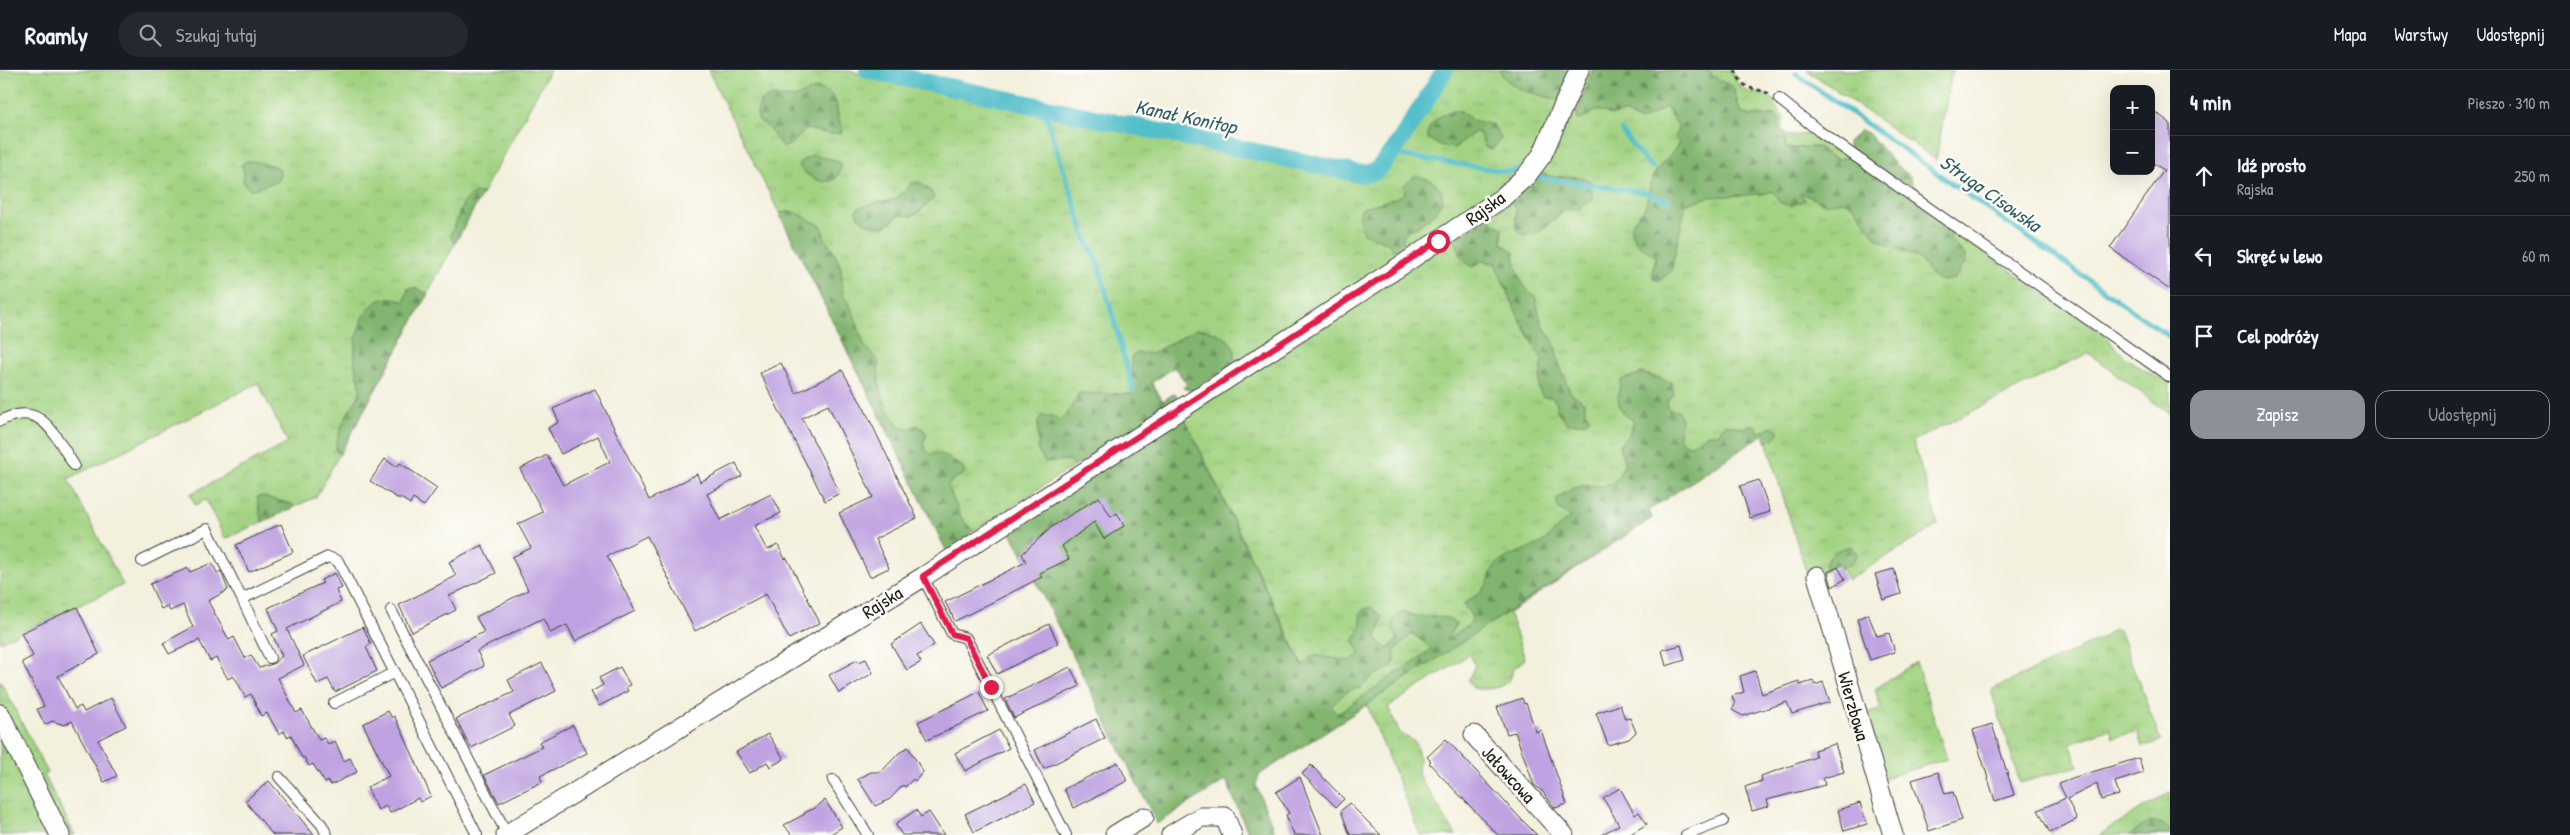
<!DOCTYPE html>
<html lang="pl">
<meta charset="utf-8">
<style>
body{margin:0;font-family:"Patrick Hand",sans-serif;background:#242831;color:#f1f3f6}
.controls{position:absolute;right:15px;top:15px;display:grid;overflow:hidden;border-radius:10px;box-shadow:0 5px 20px #0002}
.controls button{width:45px;height:45px;display:grid;place-items:center;padding:0;border:0;border-bottom:1px solid #363941;background:#171b24;color:#f1f3f6;font:25px sans-serif}
.stop{position:absolute;width:15px;height:15px;margin:-11px;border:4px solid #e11d48;border-radius:50%;background:#fff}
.stop.end{background:#e11d48;border-color:#fff;box-shadow:0 1px 5px #0008}
.list{margin:0;padding:0;list-style:none}
h2{display:flex;justify-content:space-between;align-items:center;height:65px;margin:0;padding:0 20px;font-size:21px}
h2 small{font-size:16px;font-weight:400;color:#9ea1a6}
.list li{display:grid;grid-template-columns:32px 1fr auto;gap:15px;align-items:center;box-sizing:border-box;height:80px;padding:0 20px;border-top:1px solid #363941}
.list b{display:block;font-size:19px;white-space:nowrap}
.list p{margin:0;font-size:16px;white-space:nowrap;color:#9ea1a6}
.list em{font-size:16px;font-style:normal;color:#9ea1a6}
.actions{display:flex;gap:10px;padding:15px 20px}
.actions a{flex:1;padding:11px 0;border:1px solid #8c9099;border-radius:15px;text-align:center;font-size:18px;color:#8c9099}
.actions .main{background:#8c9099;color:#fff}
.icon{flex:none;width:28px;height:28px;fill:none;stroke:currentColor;stroke-width:2;stroke-linecap:round;stroke-linejoin:round}
.map{position:relative;flex:none;width:2170px;height:765px;overflow:hidden}
header{display:flex;align-items:center;gap:30px;box-sizing:border-box;height:70px;padding:0 25px;background:#171b24;border-bottom:1px solid #363941}
header strong{font-size:24px}
nav{display:flex;gap:28px;margin-inline-start:auto;font-size:18px}
.search{width:350px;height:45px;background:#242831;display:flex;align-items:center;gap:12px;box-sizing:border-box;padding:0 18px;border-radius:28px;color:#9ea1a6;font-size:19px}
main{display:flex}
aside{flex:1;background:#171b24}
.map>svg:first-child{display:block}
.grass{fill:url(#grass-tufts);stroke:#60784f}
.forest{fill:url(#forest-firs);stroke:#4f6846;fill-rule:evenodd}
.lines{fill:none;stroke-linecap:round;stroke-linejoin:round}
.stream{stroke:#52bfcb;stroke-width:5}
.canal{stroke:#52bfcb;stroke-width:18}
.building{fill:#bea2e1}
.lane-casing{stroke:#3c3c39;stroke-width:12}
.street-casing{stroke:#3c3c39;stroke-width:21}
.path{stroke:#3c3c39;stroke-width:3;stroke-dasharray:4 4;stroke-linecap:butt}
.lane{stroke:#fff;stroke-width:10}
.street{stroke:#fff;stroke-width:19}
.route{stroke:#e11d48;stroke-width:6}
.labels{text-anchor:middle;dominant-baseline:central;stroke-width:5;stroke-linejoin:round;paint-order:stroke}
.street-label{font-size:19px;fill:#1c1c1c;stroke:#fdfcf7}
.water-label{font-size:20px;font-style:italic;fill:#325d62;stroke:#fdfcf7}
</style>
<header>
<strong>Roamly</strong>
<div class="search"><svg class="icon" aria-label="search" viewBox="0 0 24 24"><circle cx="10" cy="10" r="6"/><path d="M15 15l6 6"/></svg>Szukaj tutaj</div>
<nav><a>Mapa</a><a>Warstwy</a><a>Udostępnij</a></nav>
</header>
<main>
<div class="map">
<svg width="2170" height="765" viewBox="0 0 2170 765">
<defs>
<pattern id="grass-tufts" width="24" height="20" patternUnits="userSpaceOnUse" patternTransform="scale(1.25)"><rect width="24" height="20" fill="#a3d382"/><path d="M3 7l-1-3M5 7V3M7 7l1-3M15 17l-1-3M17 17v-4M19 17l1-3" fill="none" stroke="#8cb570"/></pattern>
<pattern id="forest-firs" width="22" height="20" patternUnits="userSpaceOnUse" patternTransform="scale(1.25)"><rect width="22" height="20" fill="#82b570"/><path d="M5 1l3.5 6h-7zM16 11l3.5 6h-7z" fill="#6a925b"/></pattern>
</defs>
<rect width="100%" height="100%" fill="#fdfcf7"/>
<filter id="ink" filterUnits="userSpaceOnUse"><feTurbulence type="fractalNoise" baseFrequency=".02" numOctaves="2"/><feDisplacementMap in="SourceGraphic" scale="10" xChannelSelector="R" yChannelSelector="G"/><feConvolveMatrix kernelMatrix="1 2 1 2 8 2 1 2 1" color-interpolation-filters="sRGB"/></filter>
<filter id="wash" filterUnits="userSpaceOnUse"><feTurbulence type="fractalNoise" baseFrequency=".0096" numOctaves="4" result="noise"/><feDisplacementMap in="SourceGraphic" scale="20" xChannelSelector="R" yChannelSelector="G"/><feGaussianBlur stdDeviation="1.12" result="paint"/><feColorMatrix in="noise" values="0 0 0 0 0 0 0 0 0 0 0 0 0 0 0 0 0 1.4 0 .05"/><feComposite in="paint" operator="in"/></filter>
<g filter="url(#wash)">
<rect width="100%" height="100%" fill="#f3f0dd"/>
<!-- grass -->
<path class="grass" d="M0,0H550L316,427L225,469L206,430L195,435L190,424L288,373L258,313L68,409L123,515L0,572Z
M708,0L850,1L1360,109L1376,107L1385,100L1450,0H1536L1565,20L1537,77L1507,116L1192,321L1183,318L1187,314L1175,297L1151,312L1163,331L1175,323L1079,393L973,461L961,473L945,477Z
M1588,0H1593L1586,23L1622,5L1689,54L1656,115L1833,110L1953,174L1950,169L1952,160L2102,263L2126,288L2149,303L2170,312V344L2088,283L1913,371L1938,455L1848,510L1838,494L1822,503L1821,499L1807,505L1764,364L1649,440L1652,448L1509,543L1525,589L1512,600C1514,618 1486,621 1473,618L1468,611L1475,595L1470,584L1388,637L1400,663L1415,672L1419,686L1418,704L1456,765H1420L1367,635L1342,651L1311,613L1184,347L1511,132L1542,103L1541,98Z
M1707,0H1730L1740,17L1748,22L1765,24L1776,32L1774,34L1784,48L1781,59L1789,66L1817,63L1848,86L1838,90L1830,87L1818,77L1786,78L1785,65L1778,58L1780,50L1773,44C1761,48 1752,47 1741,42L1732,16L1718,10Z
M1807,0H1952L1936,90Z
M2114,559L2119,560L2161,671L2142,677L2137,661L2113,668L2110,659L2070,673L2078,696L2020,713L1991,620L2100,569Z
M1916,592L1947,689L1881,709L1860,645L1881,638L1875,619Z
M0,610L48,703L44,705L75,765H66L0,635Z
M0,657L57,765H0Z
M2170,722V765H2099Z"/>
<!-- forest -->
<path class="forest" d="M1499,0H1572L1560,30C1539,25 1510,21 1499,0Z
M1593,0H1707L1718,10L1732,16L1741,42L1751,46L1777,45L1780,50L1778,58L1785,65L1786,79L1818,77L1830,87L1838,90L1848,86V72L1861,60L1868,63L1895,94L1910,106L1913,115L1929,129V142L1952,160L1950,169L1965,185L1966,192L1954,209L1942,211L1933,207L1918,188L1877,169L1853,135L1842,131L1824,134L1800,122L1805,130L1791,136L1781,133L1772,121L1763,124L1710,127L1686,134L1671,201L1659,211L1654,209L1652,203L1656,186C1646,181 1624,168 1633,152C1636,147 1642,143 1645,137C1649,126 1648,114 1655,103C1662,92 1672,85 1679,73L1675,68L1678,56L1666,37L1641,51L1624,43L1612,45L1597,40L1585,48L1578,50L1576,47Z
M817,18C845,24 832,42 843,59L841,63L830,64L807,59L791,74L783,78L767,56L758,50L757,42L761,31L772,26L794,28Z
M1452,41H1461L1472,50L1493,55L1501,68L1493,79L1485,77L1479,63L1475,62L1455,78C1445,77 1437,75 1428,68C1426,55 1440,44 1452,41Z
M812,85L836,90L841,94C840,122 810,112 799,96L800,92Z
M253,91L278,97L280,99L279,111L250,120L243,112L244,102L241,95L244,92Z
M1542,103C1558,111 1575,101 1591,112L1593,129L1578,140H1565L1538,162L1530,165L1521,164L1516,158V138L1511,132Z
M1415,106C1423,107 1426,108 1433,112C1459,130 1424,155 1407,161L1402,169L1405,178L1401,182H1394L1388,173L1363,163L1359,149L1361,139C1375,132 1397,131 1405,122L1404,115Z
M919,112L931,121L934,128L919,142L911,146L900,145L885,157C873,155 859,155 856,141L859,137L896,129L912,113Z
M475,123H483L455,173L451,169V163C460,149 458,131 475,123Z
M792,141L822,156L825,170L832,178L841,198L843,225L853,241L864,275L878,291L879,314L887,340L901,358L908,359L917,355L923,359L927,365L923,373L926,381L931,384C945,381 950,391 962,396L965,403L952,411L948,416L962,449L973,461L948,484L779,143Z
M1488,148L1503,159L1502,173L1514,183C1515,198 1522,219 1535,226L1541,251L1555,276L1558,291L1570,322L1585,333V340L1589,348L1586,352L1568,354L1557,341L1556,332L1551,327H1543L1538,318L1543,291L1517,244L1495,193L1481,191L1474,197C1462,193 1459,181 1455,169Z
M416,218L428,224L340,384L335,380C336,369 343,352 349,341C353,335 359,328 360,321C361,312 356,302 355,294C353,274 359,243 378,231C386,227 396,227 404,232L408,219Z
M1196,259C1208,258 1226,265 1233,276C1235,281 1234,288 1235,293L1192,321L1183,318L1187,314L1175,297L1151,313L1163,331L1175,323L1179,330L1074,396L1070,390L1045,392L1038,381V351L1041,346H1052L1060,350L1067,344L1079,323L1131,324L1135,321L1133,315L1131,286L1138,283L1151,284Z
M1642,303L1671,312L1674,325L1668,330L1667,337L1671,340L1678,341L1681,349L1679,367L1684,373L1691,375L1708,364H1718L1725,354L1745,358L1749,355H1755L1760,363L1772,356L1779,362L1773,369L1767,372L1764,364L1649,440L1652,448L1259,705L1256,715L1276,765H1249L1226,710L1157,754L1009,458L1184,347L1302,596L1313,585L1350,591L1358,585L1360,581L1353,571C1359,562 1363,555 1360,544L1364,539L1371,537L1382,547L1380,559L1376,564L1377,570L1387,579L1398,569L1393,559V551L1402,542L1416,546L1448,548L1456,554L1446,571L1472,552L1471,545L1463,534C1471,529 1482,523 1487,514C1491,507 1490,500 1497,494C1510,482 1531,481 1545,470C1555,462 1560,453 1571,447L1559,439L1556,429C1564,423 1578,415 1589,415C1598,415 1605,420 1615,411C1620,406 1621,399 1625,393L1619,376L1629,364L1634,351C1616,341 1616,327 1621,310ZM1412,563L1432,579L1337,644L1331,637C1338,628 1349,618 1361,618L1373,606L1392,597L1396,588L1394,582Z
M261,426L292,434L295,437L262,452L257,427Z
M1851,476L1857,483C1855,491 1850,496 1841,498L1838,494L1825,502C1824,485 1837,479 1851,476Z
M2150,751L2163,754L2170,761V765H2129Z"/>
<g class="lines">
<!-- stream -->
<path class="stream" d="M1796,4L2170,267
M1045,37L1048,52L1087,172L1098,193L1133,320
M1621,60L1644,90L1652,97
M1404,86L1509,102L1517,99
M1540,108L1643,122L1668,131"/>
<!-- canal -->
<path class="canal" d="M868,0L1360,104L1375,102L1393,82L1445,0"/>
</g>
<g id="blocks">
<!-- building -->
<path class="building" d="M2151,39L2170,53V220L2110,178L2164,100L2151,92Z
M781,293L796,323L842,300L864,338L917,448L875,469L889,498L870,507L839,443L873,427L828,335L802,348L840,423L825,431L760,303Z
M595,319L649,430L697,404L700,412L736,393L742,406L707,424L720,450L771,424L781,443L754,456L767,480L778,475L785,489L787,488L820,553L789,569L766,524L695,561L647,466L607,486L635,541L575,571L567,555L550,563L543,548L477,581L484,596L441,618L427,590L484,562L476,547L528,520L512,487L531,478L518,454L543,442L520,399L547,385L563,415L610,392L598,366L561,384L548,358L559,352L553,339Z
M385,389L396,397L400,393L437,418L424,436L413,429L410,434L401,428H397L370,411Z
M1759,410L1770,442L1750,448L1740,416Z
M1099,427L1111,447L1117,443L1124,456L1104,469L1094,452L1062,476L1069,489L1040,503L1042,507L955,551L945,532L1026,492L1022,484L1053,456Z
M281,454L293,482L249,502L236,475Z
M482,475L496,503L449,526L456,540L412,562L399,535L456,506L449,492Z
M212,493L217,503L221,501L228,520L208,531L229,570L234,567L245,588L251,585L259,598L273,594L282,586L272,564L278,561L268,538L316,516L323,513L321,510L335,503L342,518L336,520L341,532L287,559L304,595L278,608L296,643L302,640L319,670L324,668L328,674L335,671L344,691L350,688L357,702L331,715L328,711L325,713L313,694L309,696L304,687L302,688L291,665L287,667L284,661L279,664L267,643L261,646L251,624L245,627L237,611L233,606L228,609L216,588L210,591L199,570L169,584L163,573L193,557L183,535L170,541L167,536L161,539L150,514L188,498L190,502Z
M1838,497L1845,509L1832,517L1828,502Z
M1894,499L1901,524L1883,530L1875,504Z
M77,537L99,584L58,606L75,639L81,636L84,642L111,628L126,656L98,670L117,706L104,712L72,651L64,655L52,651L45,655L37,639L44,636L22,592L33,586L21,563Z
M1868,544L1877,566L1889,563L1895,582L1870,590L1857,549Z
M921,554L934,575L917,586L921,592L907,600L891,574Z
M1049,554L1058,573L997,604L987,585Z
M363,557L371,574L366,577L377,601L335,622L328,609L317,614L303,586Z
M1681,575L1685,590L1666,596L1662,580Z
M866,589L873,603L839,623L829,605L857,590L859,592Z
M542,593L556,621L509,645L515,656L471,678L456,649L514,622L508,610Z
M620,597L630,615L626,617L628,621L599,636L591,622L603,615L599,608Z
M1070,597L1080,616L1014,648L1005,629Z
M1755,601L1762,624L1799,611L1800,615L1813,611L1815,615L1823,612L1830,632L1792,644L1787,632L1743,646L1732,640L1735,634L1732,626L1744,622L1740,606Z
M979,622L988,641L927,670L918,652Z
M1522,628L1524,634L1526,633L1536,662L1541,660L1567,734L1555,738L1542,721L1534,715L1515,662L1507,664L1497,637Z
M1620,635L1625,649L1630,648L1636,662L1629,669L1608,675L1596,643Z
M388,641L392,648L394,646L403,663L431,726L420,732L418,728L390,743L386,736L378,740L367,717L389,706L363,654Z
M1096,649L1105,668L1044,699L1035,680Z
M1992,654L2014,725L1995,731L1973,660Z
M573,655L587,683L540,706L542,712L499,733L484,705L542,677L539,672Z
M999,660L1009,678L965,701L955,683Z
M768,664L784,689L770,697L767,692L750,703L736,682Z
M1446,669L1522,750L1537,765H1498L1440,705L1429,693L1431,691L1427,687Z
M1835,674L1844,702L1823,708L1825,715L1767,730L1769,736L1752,741L1745,717L1762,711L1761,706L1816,687L1814,680Z
M908,677L923,702L915,711L913,709L905,717L903,715L890,729L875,736L858,709L871,702H881L899,683Z
M2139,688L2143,703L2115,712L2119,725L2101,730L2097,714L2067,729L2077,749L2050,763L2038,740L2066,728L2059,714L2072,708Z
M1118,692L1127,711L1074,738L1064,719Z
M1311,695L1344,729L1336,737L1302,704Z
M1938,702L1945,724L1953,722L1962,750L1929,761L1912,710Z
M1300,707L1310,733L1323,765H1294L1286,745L1289,743L1276,722Z
M269,711L295,742L314,765H273L245,731Z
M1026,714L1035,732L974,762L965,744Z
M1620,718L1635,745L1639,742L1647,754L1629,765H1601L1619,755L1603,728Z
M825,730L842,757L829,765H792L784,755L805,744L804,743L815,738Z
M1349,733L1381,765H1350L1341,741Z
M1860,733L1867,754L1844,761L1838,740Z
M916,740L921,747L929,742L944,765H902L895,754Z"/>
</g>
</g>
<g filter="url(#ink)">
<use href="#blocks" fill-opacity="0" stroke="#3c3c39" stroke-width="1"/>
<g class="lines">
<defs>
<path id="lane" d="M1779,29L1819,61L2170,307
M0,351C42,329 54,365 74,395
M142,491L207,459L242,529L328,487L338,491L477,765
M923,507L952,564L966,568L1066,765
M242,529L270,588
M391,540L507,764
M334,633L395,602
M279,707L322,755L327,765
M833,710L868,765
M1686,765L1723,751"/>
<path id="street" d="M1817,506L1893,765
M0,644L60,765
M1474,665L1564,765
M506,765L923,507L1405,193L1502,128L1527,105L1542,85L1579,0
M1115,765L1144,747
M1171,765L1201,747H1225L1232,765"/>
</defs>
<!-- lane casing -->
<use href="#lane" class="lane-casing"/>
<!-- street casing -->
<use href="#street" class="street-casing"/>
<!-- path -->
<path class="path" d="M1735,0C1746,24 1750,15 1770,24"/>
<!-- lane -->
<use href="#lane" class="lane"/>
<!-- street -->
<use href="#street" class="street"/>
</g>
</g>
<g class="lines" filter="url(#ink)">
<!-- route -->
<path class="route" d="M991,617L966,568L952,564L923,506L1438,171"/>
</g>
<g class="labels">
<!-- street labels -->
<g class="street-label">
<text transform="translate(1485 138) rotate(-36)">Rajska</text>
<text transform="translate(882 532) rotate(-32)">Rajska</text>
<text transform="translate(1854 636) rotate(74)">Wierzbowa</text>
<text transform="translate(1509 704) rotate(48)">Jałowcowa</text>
</g>
<!-- water labels -->
<g class="water-label">
<text transform="translate(1186 46) rotate(12)">Kanał Konitop</text>
<text transform="translate(1991 123) rotate(35)">Struga Cisowska</text>
</g>
</g>
</svg>
<div class="controls">
<button>+</button>
<button>−</button>
</div>
<div class="stop" style="left:1438px;top:171px"></div>
<div class="stop end" style="left:991px;top:617px"></div>
</div>
<aside>
<h2>4 min<small>Pieszo · 310 m</small></h2>
<ul class="list">
<li><svg class="icon" aria-label="ahead" viewBox="0 0 24 24"><path d="M12 20V5M6 11l6-6 6 6"/></svg><div><b>Idź prosto</b><p>Rajska</p></div><em>250 m</em></li>
<li><svg class="icon" aria-label="left" viewBox="0 0 24 24"><path d="M17 20v-9H6M10 6l-5 5 5 5"/></svg><div><b>Skręć w lewo</b></div><em>60 m</em></li>
<li><svg class="icon" aria-label="arrive" viewBox="0 0 24 24"><path d="M6 21V4h12l-3 4 3 4H6"/></svg><div><b>Cel podróży</b></div></li>
</ul>
<div class="actions"><a class="main">Zapisz</a><a>Udostępnij</a></div>
</aside>
</main>
